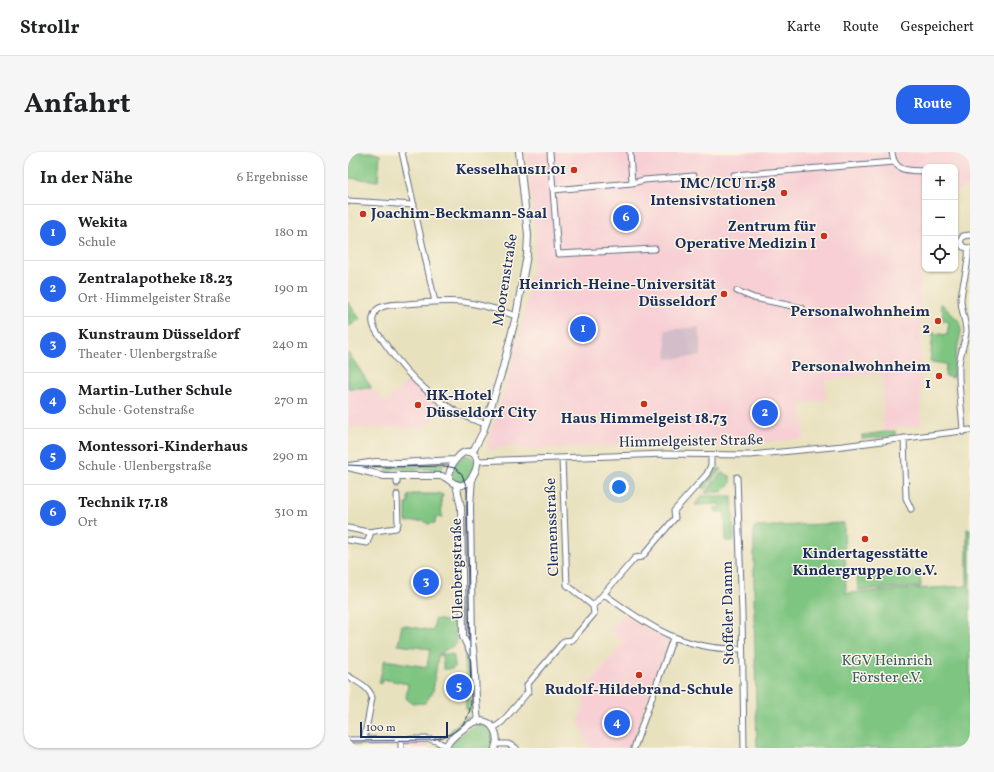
<!DOCTYPE html>
<html lang="de">
<meta charset="utf-8">
<style>
body{margin:0;font-family:Vollkorn,serif;background:#f6f6f6;color:#202124}
.controls{position:absolute;right:12px;top:12px;display:grid;overflow:hidden;border-radius:8px;box-shadow:0 1px 3px #0004}
.controls button{width:36px;height:36px;display:grid;place-items:center;padding:0;border:0;border-bottom:1px solid #e0e0e0;background:#fff;color:#202124;font:20px sans-serif}
.scale{position:absolute;left:12px;bottom:10px;width:88px;box-sizing:border-box;padding-left:4px;border:2px solid #1b2f5e;border-top:0;font-size:11px;line-height:14px;white-space:nowrap;color:#1b2f5e;-webkit-text-stroke:3px #fcf5e5;paint-order:stroke}
.you{position:absolute;left:271px;top:335px;width:14px;height:14px;margin:-10px;border:3px solid #fff;border-radius:50%;background:#1a73e8;box-shadow:0 0 0 6px #1a73e833}
.badge{display:grid;place-items:center;width:26px;height:26px;border-radius:50%;background:#2563eb;color:#fff;font-size:13px;font-weight:700}
.pin{position:absolute;translate:-50% -50%;border:2px solid #fff;box-shadow:0 1px 4px #0006}
.list{margin:0;padding:0;list-style:none}
h2{display:flex;justify-content:space-between;align-items:center;height:52px;margin:0;padding:0 16px;font-size:17px}
h2 small{font-size:13px;font-weight:400;color:#757577}
.list li{display:grid;grid-template-columns:26px 1fr auto;gap:12px;align-items:center;box-sizing:border-box;height:56px;padding:0 16px;border-top:1px solid #e0e0e0}
.list b{display:block;font-size:15px;white-space:nowrap}
.list p{margin:0;font-size:13px;white-space:nowrap;color:#757577}
.list em{font-size:13px;font-style:normal;color:#757577}
.icon{flex:none;width:22px;height:22px;fill:none;stroke:currentColor;stroke-width:2;stroke-linecap:round;stroke-linejoin:round}
.map{position:relative;flex:none;width:622px;height:596px;overflow:hidden;border-radius:16px}
header{display:flex;align-items:center;gap:24px;box-sizing:border-box;height:56px;padding:0 20px;background:#fff;border-bottom:1px solid #e0e0e0}
header strong{font-size:19px}
nav{display:flex;gap:22px;margin-inline-start:auto;font-size:14px}
.intro{display:flex;align-items:center;justify-content:space-between;box-sizing:border-box;height:96px;padding:0 24px}
h1{margin:0;font-size:28px}
.button{padding:10px 18px;border-radius:16px;background:#2563eb;color:#fff;font-size:14px;font-weight:700}
main{display:flex;gap:24px;padding:0 24px}
aside{flex:1;background:#fff;border-radius:16px;box-shadow:0 1px 3px #0004}
.map>svg:first-child{display:block}
.built{fill:#f7cfd4}
.industrial{fill:#d2bdc8}
.green{fill:#7ec581;stroke:#4c7a70}
.lines{fill:none;stroke-linecap:round;stroke-linejoin:round}
.minor-tunnel{stroke:#bfbdab;stroke-width:5;stroke-dasharray:5 2.5;stroke-linecap:butt}
.minor-casing{stroke:#636d80;stroke-width:7}
.tertiary-casing{stroke:#636d80;stroke-width:8}
.minor{stroke:#fff;stroke-width:5}
.tertiary{stroke:#fff;stroke-width:6}
.tram{stroke:#1b2f5e;stroke-width:1}
.poi-dot{fill:#c8321e;stroke:#fcf5e5;stroke-width:1.5}
.labels{text-anchor:middle;dominant-baseline:central;stroke-width:3;stroke-linejoin:round;paint-order:stroke}
.poi-label{font-size:15px;font-weight:bold;fill:#1b2f5e;stroke:#fcf5e5;text-anchor:end}
.street-label{font-size:15px;fill:#1b2f5e;stroke:#fcf5e5}
.park-label{font-size:15px;fill:#395c68;stroke:#fcf5e5}
</style>
<header>
<strong>Strollr</strong>
<nav><a>Karte</a><a>Route</a><a>Gespeichert</a></nav>
</header>
<div class="intro"><h1>Anfahrt</h1><a class="button">Route</a></div>
<main>
<aside>
<h2>In der Nähe<small>6 Ergebnisse</small></h2>
<ul class="list">
<li><span class="badge">1</span><div><b>Wekita</b><p>Schule</p></div><em>180 m</em></li>
<li><span class="badge">2</span><div><b>Zentralapotheke 18.23</b><p>Ort · Himmelgeister Straße</p></div><em>190 m</em></li>
<li><span class="badge">3</span><div><b>Kunstraum Düsseldorf</b><p>Theater · Ulenbergstraße</p></div><em>240 m</em></li>
<li><span class="badge">4</span><div><b>Martin-Luther Schule</b><p>Schule · Gotenstraße</p></div><em>270 m</em></li>
<li><span class="badge">5</span><div><b>Montessori-Kinderhaus</b><p>Schule · Ulenbergstraße</p></div><em>290 m</em></li>
<li><span class="badge">6</span><div><b>Technik 17.18</b><p>Ort</p></div><em>310 m</em></li>
</ul>
</aside>
<div class="map">
<svg width="622" height="596" viewBox="0 0 622 596">
<rect width="100%" height="100%" fill="#fcf5e5"/>
<filter id="ink" filterUnits="userSpaceOnUse"><feTurbulence type="fractalNoise" baseFrequency=".025" numOctaves="2"/><feDisplacementMap in="SourceGraphic" scale="8" xChannelSelector="R" yChannelSelector="G"/><feConvolveMatrix kernelMatrix="1 2 1 2 8 2 1 2 1" color-interpolation-filters="sRGB"/></filter>
<filter id="wash" filterUnits="userSpaceOnUse"><feTurbulence type="fractalNoise" baseFrequency=".012" numOctaves="4" result="noise"/><feDisplacementMap in="SourceGraphic" scale="16" xChannelSelector="R" yChannelSelector="G"/><feGaussianBlur stdDeviation="0.9" result="paint"/><feColorMatrix in="noise" values="0 0 0 0 0 0 0 0 0 0 0 0 0 0 0 0 0 1.4 0 .05"/><feComposite in="paint" operator="in"/></filter>
<g filter="url(#wash)">
<rect width="100%" height="100%" fill="#e8e1be"/>
<!-- built -->
<path class="built" d="M178,0H622V30L607,42V15H577V93L572,122L573,273L535,278V221L477,229L479,248L452,252L457,286L386,294H355L319,291L175,297L171,294L152,295L149,298L143,299L139,294L161,222L173,178L187,98L188,86Z
M62,227L96,254L76,276H0V236H23L38,250Z
M275,462L303,480L320,487L282,596H241L230,569L237,549L231,544L275,491L261,478Z
M56,591H79V596H56Z"/>
<!-- industrial -->
<path class="industrial" d="M351,175V185L353,186V204L319,207L317,178Z"/>
<!-- green -->
<path class="green" d="M0,0H23L32,3L30,29L0,26Z
M0,150L12,167L0,175Z
M593,151L612,170L613,180L607,206L605,226L597,224L598,212L582,210L585,181L599,183L601,170L594,168L595,157H593Z
M0,200L23,235V236H0Z
M547,279V284L514,287V283Z
M118,303L125,306L127,313L119,328C113,331 106,331 104,324C105,315 110,307 118,303Z
M96,311L92,321H87L88,317H45L42,322H39V313Z
M366,315L373,317L356,337L352,333L364,321Z
M373,321H375L382,324L383,331L374,340L357,341Z
M90,341L95,343V345H93L94,365H88L87,371L80,372L76,369L58,370V352H60V344L64,342H90Z
M354,344H384L386,389H378L377,360H368L367,356L372,355V352L347,353Z
M496,371L498,441L619,434V377H622V596H409L406,460V375Z
M572,420L573,435L510,438L509,423Z
M87,467L107,471L108,492C102,496 94,499 90,504L85,540L77,551C69,552 62,552 58,546L60,532L35,527L34,532L31,531L36,510L37,508L79,515L82,497L50,493L54,473L85,479Z
M117,499H119L121,504L122,550H125V561L118,557Z
M92,502H104L106,504L107,515L105,517H95V508Z
M118,565L123,566C118,574 110,579 103,585L101,581L103,578Z
M133,572C145,576 147,585 144,596H100C107,586 121,575 133,572Z"/>
</g>
<g filter="url(#ink)">
<g class="lines">
<!-- minor-tunnel -->
<path class="minor-tunnel" d="M49,331V343"/>
<defs>
<path id="minor" d="M54,0L87,150
M202,0L205,38
M282,0L284,31
M544,0C546,21 561,18 577,19
M386,23L546,10
M0,49L66,53
M621,96L615,95L612,90L615,84L622,83
M307,97L210,102L205,38L284,31L296,28L346,24
M389,139L406,146L454,156
M138,272C96,260 60,226 36,190C31,183 23,175 25,166C26,161 29,156 34,155C41,152 50,152 58,152C77,151 96,148 115,150C133,152 151,158 168,164
M615,280C614,257 610,235 611,213C612,202 617,191 618,180C618,169 613,159 613,147C614,131 622,112 620,96
M556,286L558,346L563,357
M214,307L219,433L245,454
M130,309L317,302L402,303L495,294L622,278
M49,324V331
M389,325L394,461L396,596
M0,376L20,380L48,376L50,372L49,343
M0,388L19,391L22,383L20,380
M256,442C301,475 335,498 393,497
M0,524C9,530 22,535 24,546L16,588
M146,576L154,570L180,540L179,533L216,489L224,488L246,462L245,454L287,406L294,405L327,366L326,359L359,322L363,313V304
M53,587V596
M0,588L81,587L88,589L98,594
M149,592H160L168,596
M286,596L325,486"/>
<path id="tertiary" d="M124,301L135,280L154,219L168,164L179,103L180,83L171,0
M1,314L28,310L51,311L107,308
M0,315L36,324H94C100,326 105,332 110,333C124,336 138,304 122,300C118,299 114,301 111,304C105,310 101,318 101,326
M124,326L122,354L124,490C129,516 126,543 130,569
M108,332L113,355L115,485L126,507
M97,596C101,587 121,570 131,569C145,568 152,584 147,596"/>
</defs>
<!-- minor casing -->
<use href="#minor" class="minor-casing"/>
<!-- tertiary casing -->
<use href="#tertiary" class="tertiary-casing"/>
<!-- minor -->
<use href="#minor" class="minor"/>
<!-- tertiary -->
<use href="#tertiary" class="tertiary"/>
<!-- tram -->
<path class="tram" d="M0,313L36,315L97,314L107,316L114,322L119,337L123,551C120,575 106,583 84,588L0,589"/>
</g>
</g>
<!-- markers -->
<g class="poi-dot">
<circle cx="226" cy="18" r="4"/>
<circle cx="436" cy="41" r="4"/>
<circle cx="15" cy="62" r="4"/>
<circle cx="476" cy="84" r="4"/>
<circle cx="376" cy="142" r="4"/>
<circle cx="590" cy="169" r="4"/>
<circle cx="591" cy="224" r="4"/>
<circle cx="296" cy="252" r="4"/>
<circle cx="70" cy="253" r="4"/>
<circle cx="517" cy="387" r="4"/>
<circle cx="291" cy="523" r="4"/>
</g>
<g class="labels">
<!-- poi labels -->
<g class="poi-label">
<text x="218" y="18">Kesselhaus11.01</text>
<text x="428" y="32">IMC/ICU 11.58<tspan x="428" dy="17">Intensivstationen</tspan></text>
<text x="23" y="62" text-anchor="start">Joachim-Beckmann-Saal</text>
<text x="468" y="75">Zentrum für<tspan x="468" dy="17">Operative Medizin I</tspan></text>
<text x="368" y="133">Heinrich-Heine-Universität<tspan x="368" dy="17">Düsseldorf</tspan></text>
<text x="582" y="160">Personalwohnheim<tspan x="582" dy="17">2</tspan></text>
<text x="583" y="215">Personalwohnheim<tspan x="583" dy="17">1</tspan></text>
<text x="78" y="244" text-anchor="start">HK-Hotel<tspan x="78" dy="17">Düsseldorf City</tspan></text>
<text x="296" y="267" text-anchor="middle">Haus Himmelgeist 18.73</text>
<text x="517" y="402" text-anchor="middle">Kindertagesstätte<tspan x="517" dy="17">Kindergruppe 10 e.V.</tspan></text>
<text x="291" y="538" text-anchor="middle">Rudolf-Hildebrand-Schule</text>
</g>
<!-- street labels -->
<g class="street-label">
<text transform="translate(158 128) rotate(-81)">Moorenstraße</text>
<text transform="translate(343 290) rotate(-1)">Himmelgeister Straße</text>
<text transform="translate(205 375) rotate(-92)">Clemensstraße</text>
<text transform="translate(110 417) rotate(-91)">Ulenbergstraße</text>
<text transform="translate(381 461) rotate(-91)">Stoffeler Damm</text>
</g>
<!-- park labels -->
<g class="park-label">
<text x="539" y="509">KGV Heinrich<tspan x="539" dy="17">Förster e.V.</tspan></text>
</g>
</g>
</svg>
<div class="controls">
<button>+</button>
<button>−</button>
<button><svg class="icon" aria-label="locate" viewBox="0 0 24 24"><circle cx="12" cy="12" r="6"/><path d="M12 2v4M12 18v4M2 12h4M18 12h4"/></svg></button>
</div>
<div class="scale">100 m</div>
<div class="you"></div>
<div class="pin badge" style="left:235px;top:177px">1</div>
<div class="pin badge" style="left:417px;top:261px">2</div>
<div class="pin badge" style="left:78px;top:430px">3</div>
<div class="pin badge" style="left:269px;top:571px">4</div>
<div class="pin badge" style="left:111px;top:535px">5</div>
<div class="pin badge" style="left:278px;top:66px">6</div>
</div>
</main>
